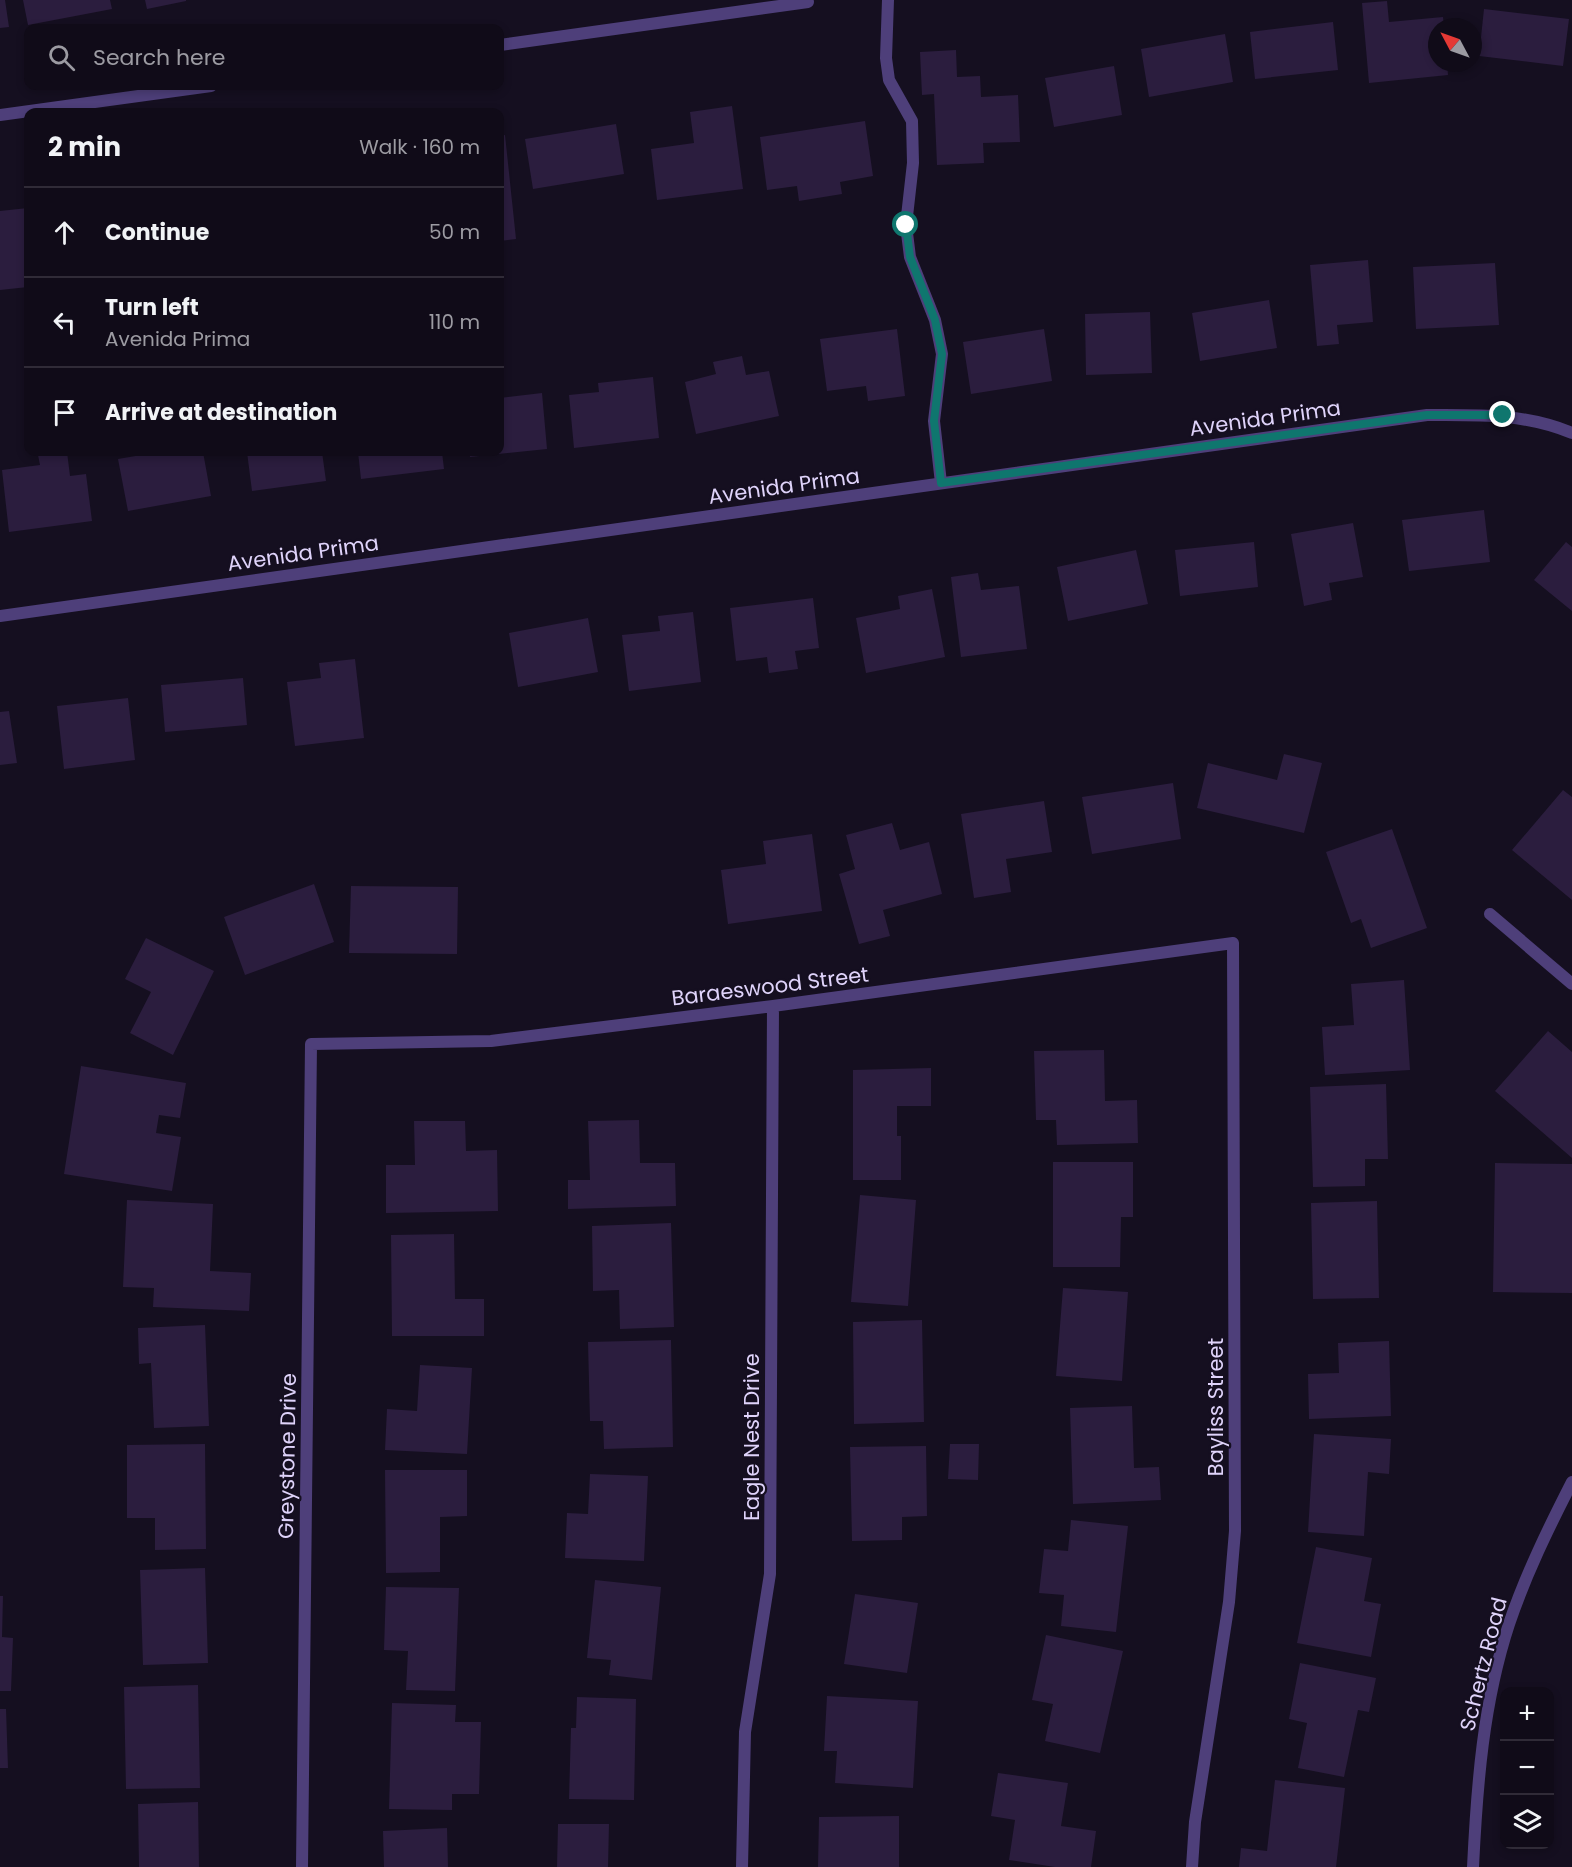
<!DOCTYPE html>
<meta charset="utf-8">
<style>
body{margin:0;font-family:Poppins,sans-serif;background:#191421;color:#f1f3f6}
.controls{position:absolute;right:18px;bottom:18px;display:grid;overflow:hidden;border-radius:12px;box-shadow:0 3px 9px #0003}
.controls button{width:54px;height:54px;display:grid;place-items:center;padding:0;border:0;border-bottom:2px solid #302b37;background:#100b18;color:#f1f3f6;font:30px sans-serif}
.compass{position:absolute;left:1428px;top:18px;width:54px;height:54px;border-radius:50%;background:#100b18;box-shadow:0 3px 9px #0003;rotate:311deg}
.stop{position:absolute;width:18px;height:18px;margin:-14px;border:4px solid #0f766e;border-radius:50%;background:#fff}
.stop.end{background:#0f766e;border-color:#fff;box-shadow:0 2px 6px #0008}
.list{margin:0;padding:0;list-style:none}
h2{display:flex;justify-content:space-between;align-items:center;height:78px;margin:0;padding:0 24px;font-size:26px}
h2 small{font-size:20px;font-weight:400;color:#9c9ba2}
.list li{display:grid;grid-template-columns:39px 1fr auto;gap:18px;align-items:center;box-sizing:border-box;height:90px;padding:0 24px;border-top:2px solid #302b37}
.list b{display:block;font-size:22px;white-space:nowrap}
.list p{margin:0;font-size:20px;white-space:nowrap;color:#9c9ba2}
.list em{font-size:20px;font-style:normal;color:#9c9ba2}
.icon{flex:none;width:33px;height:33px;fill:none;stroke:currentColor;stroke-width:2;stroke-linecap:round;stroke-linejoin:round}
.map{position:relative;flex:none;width:1572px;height:1867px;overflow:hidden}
.search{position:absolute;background:#100b18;box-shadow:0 3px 9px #0003;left:24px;top:24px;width:480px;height:66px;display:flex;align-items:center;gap:15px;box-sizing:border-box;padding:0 21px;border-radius:12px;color:#9c9ba2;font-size:22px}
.panel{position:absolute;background:#100b18;box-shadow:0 3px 9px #0003;left:24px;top:108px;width:480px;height:348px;border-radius:12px}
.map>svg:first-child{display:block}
.building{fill:#2b1d3e}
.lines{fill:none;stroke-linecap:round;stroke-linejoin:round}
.service{stroke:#4e3f7a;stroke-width:12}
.minor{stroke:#4e3f7a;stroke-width:12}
.tertiary{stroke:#4e3f7a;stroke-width:12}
.route{stroke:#0f766e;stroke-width:8}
.labels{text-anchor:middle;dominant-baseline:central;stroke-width:4.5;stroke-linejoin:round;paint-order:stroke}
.street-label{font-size:21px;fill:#dfd3fa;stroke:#150f20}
</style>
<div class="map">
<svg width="1572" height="1867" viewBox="0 0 1572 1867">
<rect width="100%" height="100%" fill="#150f20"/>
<!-- building -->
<path class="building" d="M0,0H5L9,27L0,28Z
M23,0H110L112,9L28,25Z
M145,0H186V1L147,9Z
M1387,1L1389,22L1443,17L1444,27H1437V63H1447L1448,75L1369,83L1362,3Z
M1484,9L1569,19L1563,66L1479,56Z
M1333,22L1338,70L1255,79L1250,32Z
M1225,34L1233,82L1149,97L1141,49Z
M956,50L957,77L980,76L981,97L1018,95L1020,142L983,143L984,163L937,165L934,94L922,95L920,52Z
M1114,66L1122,115L1054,127L1045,78Z
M732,106L743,189L657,200L651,149L694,143L690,112Z
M865,121L873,176L840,182L842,194L799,201L797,186L767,190L760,137Z
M616,124L624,174L533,189L525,139Z
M505,135L516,239L500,241V136Z
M28,208V287L0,290V211Z
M1368,260L1373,322L1337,325L1339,344L1317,346L1310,265Z
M1495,263L1499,325L1416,329L1413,267Z
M1269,300L1277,348L1200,361L1192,313Z
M1150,312L1152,373L1086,375L1085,314Z
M897,329L905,396L868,401L866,386L827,391L820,339Z
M1044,329L1052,381L971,394L963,342Z
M742,356L746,375L769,371L779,416L696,434L685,382L716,374L713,362Z
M653,377L659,438L574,448L569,395L599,392L598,383Z
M542,393L547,449L470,457L469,452H500V398Z
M67,452L70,476L86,474L92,521L9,532L2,470L40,465L38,455Z
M159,452H163L164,456L186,452H203L211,496L128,511L118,459Z
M247,452H322L326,481L252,491Z
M358,452H442L444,469L361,479Z
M1484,510L1490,562L1409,571L1402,520Z
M1353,523L1363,577L1329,583L1332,600L1304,606L1291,534Z
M1254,542L1258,587L1180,596L1175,550Z
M1566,542L1572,547V611L1534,580Z
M1136,550L1148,604L1068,621L1057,567Z
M978,573L981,590L1019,586L1027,649L961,657L951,577Z
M932,589L945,657L866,673L856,618L900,609L898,596Z
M813,598L819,648L795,651L798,669L769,673L767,657L736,661L730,608Z
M693,612L701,682L629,691L622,635L660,631L658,616Z
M588,618L598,672L518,687L509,633Z
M355,659L364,738L295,746L287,682L321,678L319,663Z
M243,678L247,725L165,732L161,685Z
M128,698L135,760L64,769L57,706Z
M9,711L17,763L0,765V712Z
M1284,754L1322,763L1304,833L1197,808L1208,763L1277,780Z
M1173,783L1181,839L1092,854L1082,797Z
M1563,790L1572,797V900L1512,850Z
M1044,801L1052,852L1006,859L1011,892L974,898L961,814Z
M892,823L900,850L929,842L942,894L883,910L890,936L859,944L839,874L855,869L846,835Z
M1392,829L1427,928L1371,948L1361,919L1351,923L1326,852Z
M812,834L822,911L728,924L721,870L766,864L763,841Z
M314,884L334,942L245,975L224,917Z
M351,886L458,887L457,954L349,953Z
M146,938L214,971L173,1055L130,1033L151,992L125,979Z
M1404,980L1410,1070L1325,1075L1322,1027L1354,1025L1351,984Z
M1548,1031L1572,1052V1158L1495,1091Z
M1104,1050L1105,1101L1137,1100L1138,1143L1057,1145L1056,1120H1036L1034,1051Z
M81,1066L186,1083L180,1118L159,1115L156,1133L181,1137L172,1191L64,1174Z
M931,1068V1106H897V1136H901V1180H853V1070Z
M1386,1084L1388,1159H1365V1186L1313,1187L1310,1087Z
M639,1120L640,1163H675L676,1206L568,1209V1180H590L588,1121Z
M414,1121H465L466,1151L497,1150L498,1211L386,1213V1165H415Z
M1053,1162H1133V1217H1121L1120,1267H1053Z
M1495,1163L1572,1164V1293L1493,1292Z
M860,1195L916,1200L908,1306L851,1302Z
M127,1200L213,1204L210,1271L251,1273L249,1311L153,1307L154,1288L123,1287Z
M1377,1201L1379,1298L1313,1299L1311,1203Z
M671,1223L674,1327L620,1329L619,1290L593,1291L592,1226Z
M454,1234L455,1299H484V1336H392L391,1235Z
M1063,1288L1128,1292L1122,1381L1056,1376Z
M922,1320L924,1422L854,1424L853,1322Z
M205,1325L209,1426L154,1428L151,1363L139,1364L138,1328Z
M671,1340L673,1447L604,1449L603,1421H590L588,1342Z
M1389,1341L1391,1416L1309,1419L1308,1374L1339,1373L1338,1343Z
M420,1365L472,1368L467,1454L385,1450L387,1409L417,1411Z
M1132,1406L1134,1468L1159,1467L1161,1500L1073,1504L1070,1408Z
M1314,1434L1391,1439L1389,1474L1368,1472L1364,1536L1308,1532Z
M205,1444L206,1549L155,1550V1518H127V1445Z
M950,1444H979L978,1480L948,1479Z
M926,1446L927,1516L902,1517V1540L852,1541L850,1447Z
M385,1470H467V1516L440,1517V1572L386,1573Z
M590,1474L648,1476L644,1561L565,1558L567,1513L588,1514Z
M1071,1520L1128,1526L1116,1632L1061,1626L1064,1595L1039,1593L1044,1549L1068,1551Z
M1316,1547L1372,1558L1364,1601L1381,1604L1371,1657L1297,1643Z
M205,1568L208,1663L143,1665L140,1570Z
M595,1580L661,1587L652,1680L609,1675L611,1660L587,1658Z
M386,1587L459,1588L455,1691L406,1690L408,1651L384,1650Z
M855,1594L918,1603L907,1673L844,1664Z
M0,1596H3L2,1637L13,1638L11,1691H0Z
M1046,1635L1123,1651L1100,1753L1045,1741L1053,1704L1032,1700Z
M1300,1663L1376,1678L1369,1712L1358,1710L1344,1777L1298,1768L1307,1723L1289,1719Z
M198,1685L200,1788L126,1789L124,1687Z
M827,1696L918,1701L913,1788L835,1783L837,1751H824Z
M577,1697L636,1699L634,1800L569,1799L571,1728H576Z
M392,1703L456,1705L455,1722H481L479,1794H452V1810L389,1809Z
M0,1709H6L8,1768H0Z
M998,1773L1068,1783L1061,1826L1096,1831L1091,1867H1055L1009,1860L1015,1820L991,1816Z
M1275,1780L1345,1788L1336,1867H1239L1241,1848L1267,1851Z
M198,1802L199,1867H139L138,1804Z
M899,1816V1867H818L819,1817Z
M558,1824H609L608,1867H557Z
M447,1828L448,1867H384L383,1831Z"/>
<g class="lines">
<!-- service -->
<path class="service" d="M888,0L886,58L889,80L912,121L913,163L906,225L910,257L935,320L942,354L934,421L941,483
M1490,914L1572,984"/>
<!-- minor -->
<path class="minor" d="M500,45L808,2
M0,115L211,86
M0,616L1427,415C1477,415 1524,413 1572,433
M302,1867L311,1044L491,1041L773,1006L1233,943L1235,1531L1229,1602L1195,1822L1192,1867
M742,1867L745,1732L770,1574L773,1006"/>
<!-- tertiary -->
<path class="tertiary" d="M1473,1867C1477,1785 1483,1703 1509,1624C1526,1574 1548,1529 1572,1482"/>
</g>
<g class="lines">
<!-- route -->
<path class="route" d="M906,225L910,257L935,320L942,354L934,421L941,483L1427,415H1503"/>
</g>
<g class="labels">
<!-- street labels -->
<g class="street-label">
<text transform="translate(1265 418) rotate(-8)">Avenida Prima</text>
<text transform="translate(784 486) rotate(-8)">Avenida Prima</text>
<text transform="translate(303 553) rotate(-8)">Avenida Prima</text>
<text transform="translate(770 986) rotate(-7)">Baraeswood Street</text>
<text transform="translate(1215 1407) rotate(-90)">Bayliss Street</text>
<text transform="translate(751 1437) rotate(-90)">Eagle Nest Drive</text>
<text transform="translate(287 1456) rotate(-89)">Greystone Drive</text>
<text transform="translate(1483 1664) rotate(-76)">Schertz Road</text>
</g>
</g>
</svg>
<div class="controls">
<button>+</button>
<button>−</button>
<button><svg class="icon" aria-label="layers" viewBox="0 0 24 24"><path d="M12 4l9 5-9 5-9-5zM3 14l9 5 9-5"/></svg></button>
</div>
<svg class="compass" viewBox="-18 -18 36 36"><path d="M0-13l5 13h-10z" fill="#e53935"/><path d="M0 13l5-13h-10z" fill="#9c9ba2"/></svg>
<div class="stop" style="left:906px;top:225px"></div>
<div class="stop end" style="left:1503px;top:415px"></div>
<div class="search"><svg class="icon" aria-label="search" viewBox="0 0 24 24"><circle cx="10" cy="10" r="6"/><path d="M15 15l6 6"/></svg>Search here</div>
<section class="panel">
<h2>2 min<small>Walk · 160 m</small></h2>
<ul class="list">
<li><svg class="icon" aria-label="ahead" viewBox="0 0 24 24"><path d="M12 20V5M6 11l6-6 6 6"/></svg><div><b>Continue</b></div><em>50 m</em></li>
<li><svg class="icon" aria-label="left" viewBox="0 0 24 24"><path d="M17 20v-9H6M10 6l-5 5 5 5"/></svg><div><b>Turn left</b><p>Avenida Prima</p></div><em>110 m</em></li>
<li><svg class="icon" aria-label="arrive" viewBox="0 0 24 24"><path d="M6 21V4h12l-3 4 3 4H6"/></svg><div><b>Arrive at destination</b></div></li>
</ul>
</section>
</div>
